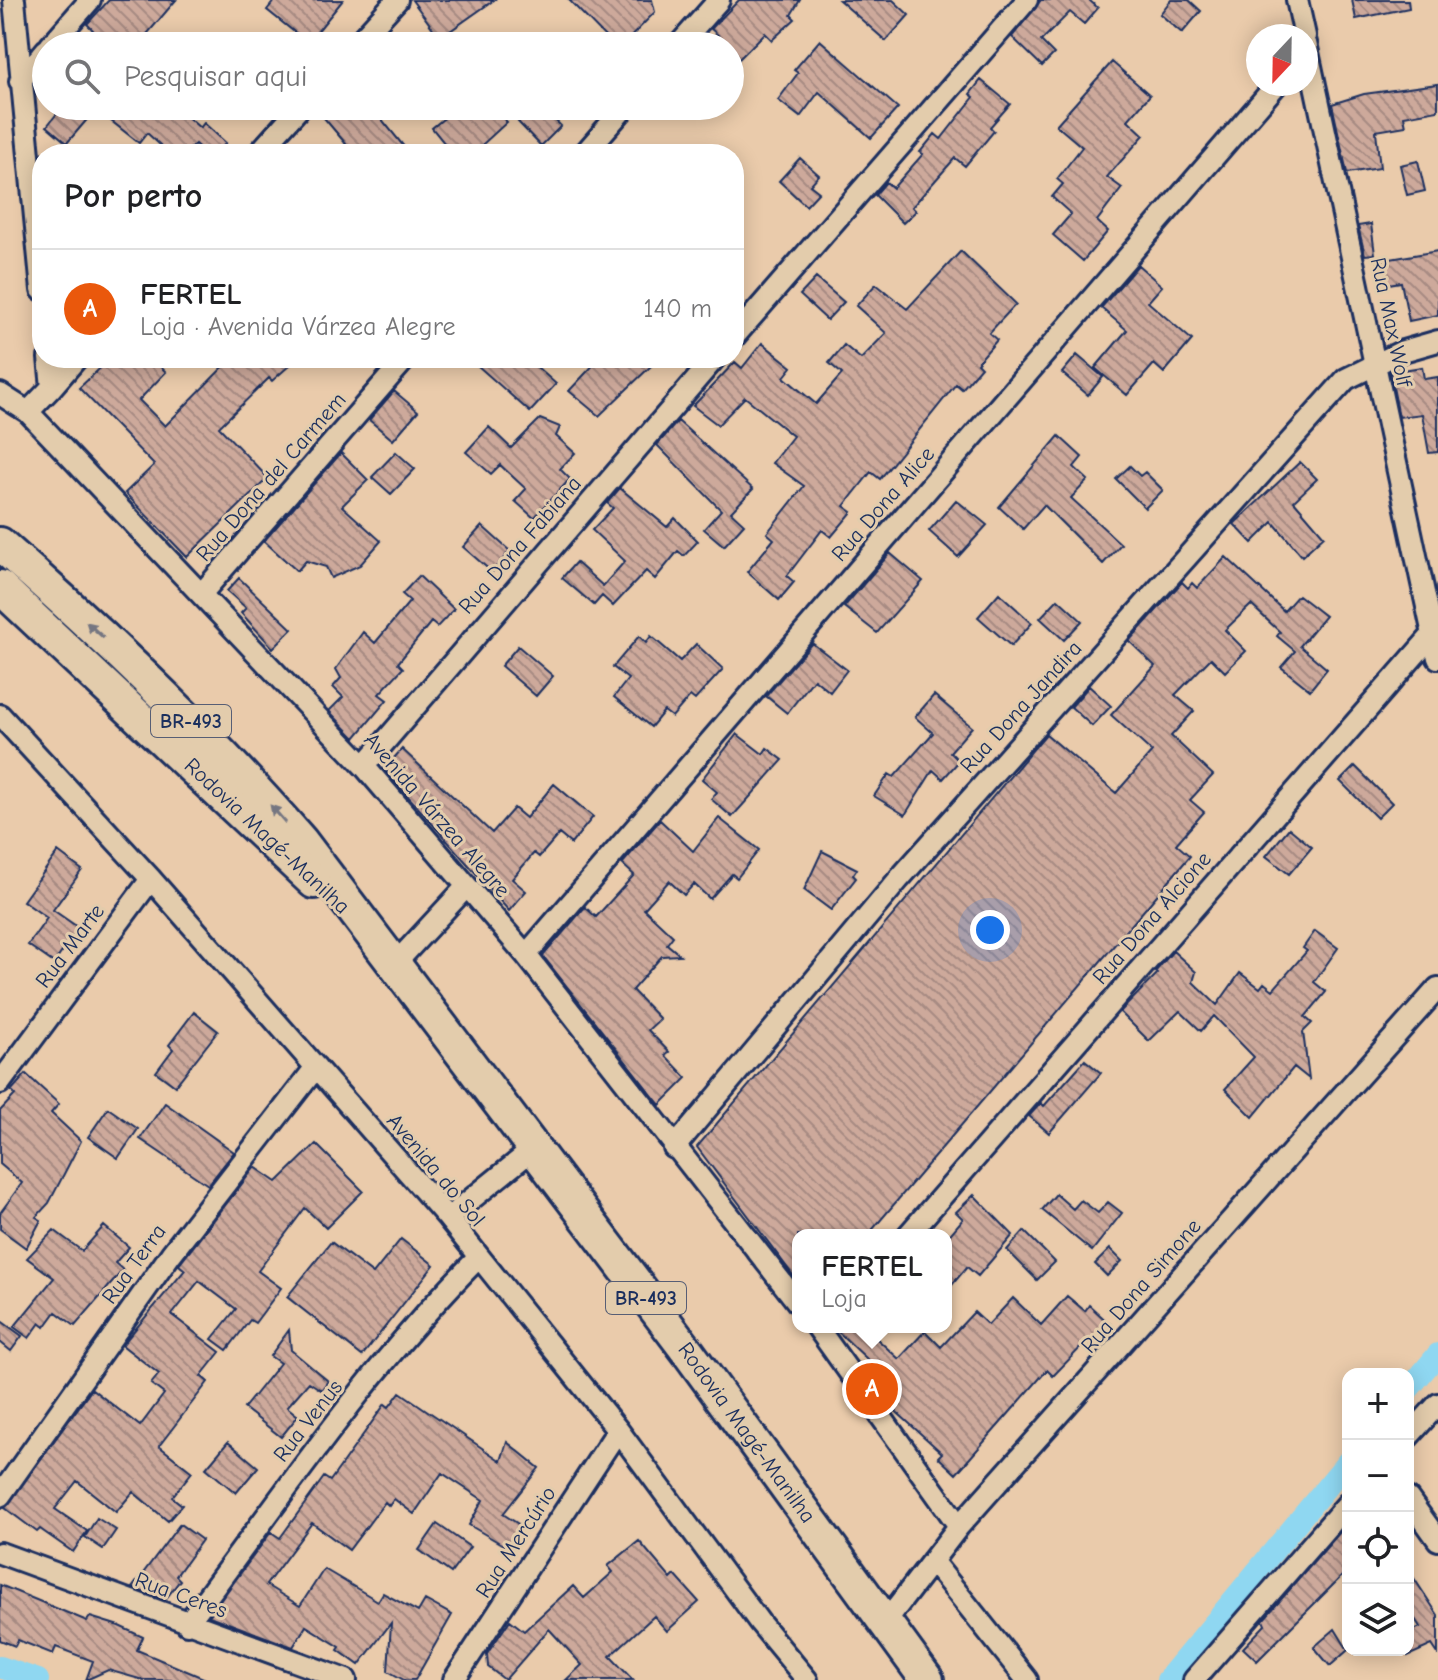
<!DOCTYPE html>
<html lang="pt">
<meta charset="utf-8">
<style>
body{margin:0;font-family:"Comic Neue",sans-serif;background:#f2f2f2;color:#202124}
.controls{position:absolute;right:24px;bottom:24px;display:grid;overflow:hidden;border-radius:16px;box-shadow:0 4px 20px #0003}
.controls button{width:72px;height:72px;display:grid;place-items:center;padding:0;border:0;border-bottom:2px solid #e0e0e0;background:#fff;color:#202124;font:40px sans-serif}
.compass{position:absolute;left:1246px;top:24px;width:72px;height:72px;border-radius:50%;background:#fff;box-shadow:0 4px 20px #0003;rotate:202deg}
.you{position:absolute;left:990px;top:930px;width:28px;height:28px;margin:-20px;border:6px solid #fff;border-radius:50%;background:#1a73e8;box-shadow:0 0 0 12px #1a73e833}
.badge{display:grid;place-items:center;width:52px;height:52px;border-radius:50%;background:#ea580c;color:#fff;font-size:26px;font-weight:700}
.pin{position:absolute;translate:-50% -50%;border:4px solid #fff;box-shadow:0 2px 8px #0006}
.popup{position:absolute;left:792px;top:1229px;width:160px;height:104px;box-sizing:border-box;display:grid;place-content:center;border-radius:16px;background:#fff;filter:drop-shadow(0 2px 6px #0005);font-size:26px;white-space:nowrap;color:#757577}
.popup b{font-size:30px;color:#202124}
.popup::after{content:'';position:absolute;left:50%;top:100%;margin-left:-16px;border:16px solid transparent;border-top-color:#fff}
.list{margin:0;padding:0;list-style:none}
h2{display:flex;justify-content:space-between;align-items:center;height:104px;margin:0;padding:0 32px;font-size:34px}
h2 small{font-size:26px;font-weight:400;color:#757577}
.list li{display:grid;grid-template-columns:52px 1fr auto;gap:24px;align-items:center;box-sizing:border-box;height:120px;padding:0 32px;border-top:2px solid #e0e0e0}
.list b{display:block;font-size:30px;white-space:nowrap}
.list p{margin:0;font-size:26px;white-space:nowrap;color:#757577}
.list em{font-size:26px;font-style:normal;color:#757577}
.icon{flex:none;width:44px;height:44px;fill:none;stroke:currentColor;stroke-width:2;stroke-linecap:round;stroke-linejoin:round}
.map{position:relative;flex:none;width:1438px;height:1680px;overflow:hidden}
.search{position:absolute;background:#fff;box-shadow:0 4px 20px #0003;left:32px;top:32px;width:712px;height:88px;display:flex;align-items:center;gap:20px;box-sizing:border-box;padding:0 28px;border-radius:44px;color:#757577;font-size:30px}
.panel{position:absolute;background:#fff;box-shadow:0 4px 20px #0003;left:32px;top:144px;width:712px;height:224px;border-radius:32px}
.map>svg:first-child{display:block}
.lines{fill:none;stroke-linecap:round;stroke-linejoin:round}
.canal{stroke:#8fd7f1;stroke-width:22}
.building{fill:url(#building-back-hatch);stroke:#1b2f5e;stroke-width:2}
.minor-casing{stroke:#1b2f5e;stroke-width:26}
.trunk-casing{stroke:#1b2f5e;stroke-width:38}
.minor{stroke:#e3ccac;stroke-width:20}
.trunk{stroke:#e3ccac;stroke-width:32}
.oneway{fill:#757681}
.labels{text-anchor:middle;dominant-baseline:central;stroke-width:6;stroke-linejoin:round;paint-order:stroke}
.shield{fill:#e3ccac;stroke:#575e75;stroke-width:2}
.shield-label{font-size:20px;font-weight:bold;fill:#1b2f5e}
.street-label{font-size:22px;fill:#1b2f5e;stroke:#e3ccac}
</style>
<div class="map">
<svg width="1438" height="1680" viewBox="0 0 1438 1680">
<defs>
<pattern id="building-back-hatch" width="6" height="6" patternUnits="userSpaceOnUse" patternTransform="scale(2)"><rect width="6" height="6" fill="#cda99b"/><path d="M-1 5l2 2M0 0l6 6M5-1l2 2" fill="none" stroke="#a68a82"/></pattern>
</defs>
<rect width="100%" height="100%" fill="#eacbab"/>
<filter id="ink" filterUnits="userSpaceOnUse"><feTurbulence type="fractalNoise" baseFrequency=".0125" numOctaves="2"/><feDisplacementMap in="SourceGraphic" scale="16" xChannelSelector="R" yChannelSelector="G"/><feConvolveMatrix kernelMatrix="1 2 1 2 8 2 1 2 1" color-interpolation-filters="sRGB"/></filter>
<g filter="url(#ink)">
<g class="lines">
<!-- canal -->
<path class="canal" d="M1408,1390L1438,1354
M0,1667L38,1680
M1167,1680L1348,1461"/>
</g>
<!-- building -->
<path class="building" d="M109,0H176L137,46H76L93,30L87,24Z
M275,0H343L308,43L267,10Z
M412,0H494L440,38Z
M569,0H652L655,12L622,46H614Z
M739,0H800L791,15L795,19L772,40L765,33L730,68V46H707L718,35L711,29Z
M839,0H893L909,15L886,41Z
M1041,0H1089L1098,8L1084,24L1070,12L1041,41L1054,54L1042,66L1012,37Z
M1171,0H1189L1201,11L1182,33L1160,14Z
M1352,0H1408L1409,8L1356,19Z
M820,40L898,108L871,138L819,92L800,117L778,100L798,73L794,70Z
M1112,62L1150,95L1128,120L1144,135L1107,177L1122,188L1097,221L1108,231L1083,261L1053,235L1071,214L1052,197L1063,184L1057,179L1082,147L1056,125Z
M981,80L1010,104L990,127L994,131L965,166L955,158L912,207L916,211L903,223L875,195L886,182L893,188L923,154L920,152L935,134L941,139L974,97L970,94Z
M1438,84V110L1404,116L1406,126L1376,131L1380,168L1347,173L1332,104L1364,94Z
M63,106H175L200,128L204,123L226,143L216,154H206L195,144L185,154H170L147,133L139,143L96,109L67,143L47,126Z
M314,106H371L410,154H334L346,144Z
M459,106H492L507,122L483,144L491,154H453L432,128Z
M535,106H541L561,126L541,146L518,122Z
M800,158L819,175L810,185L819,192L806,206L779,181Z
M1418,161L1425,191L1407,195L1400,165Z
M1371,224L1375,254L1365,255L1358,226Z
M961,251L1016,304L989,333L997,340L977,363L981,367L962,389L956,384L880,479L871,472L844,506L852,512L831,537L822,530L787,576L794,582L779,600L747,572L774,539L767,533L804,486L772,463L793,436L745,397L718,425L693,406L735,362L742,368L762,343L792,367L784,377L816,404L842,374L829,363L844,345L861,359L886,333L856,306L876,284L907,309Z
M1438,251V315L1409,321L1401,282L1382,285L1378,261Z
M1138,265L1162,286L1148,302L1192,340L1164,373L1154,364L1127,395L1095,368L1127,330L1101,308Z
M816,278L844,302L827,320L800,295Z
M1077,355L1103,377L1088,395L1062,373Z
M111,358H151L166,372L139,400L165,426L232,358H298L272,381L269,378L219,427L268,478L187,557L125,493L154,465L79,388Z
M469,358H527L556,384L530,412Z
M600,358H642L651,366L599,416L569,391Z
M1422,367L1424,379L1438,377V452L1429,453L1422,414L1399,417L1390,372Z
M394,391L418,411L393,440L369,420Z
M540,419L560,427L556,436L575,453L560,469L570,479L534,518L515,501L526,489L500,465L491,474L466,452L489,427L511,448Z
M678,421L753,489L731,512L744,524L724,546L704,529L721,510L657,445Z
M1059,436L1082,457L1074,467L1088,480L1071,498L1121,544L1103,564L1044,505L1023,529L999,507Z
M396,452L415,469L391,494L372,477Z
M341,453L368,480L342,506L381,541L360,565L331,578L326,567L306,561L297,571L264,541Z
M1300,462L1317,479L1294,501L1324,536L1302,556L1273,522L1252,543L1234,524Z
M1130,466L1140,476L1145,472L1163,490L1145,508L1116,479Z
M620,488L667,527L675,518L698,541L684,556L678,551L655,579L646,571L613,606L602,596L594,605L562,578L576,562L603,586L625,561L592,530L613,508L607,503Z
M956,500L987,525L958,557L929,531Z
M482,526L510,551L492,572L463,547Z
M890,553L923,581L877,633L844,607Z
M1226,557L1284,611L1298,595L1325,616L1300,646L1327,669L1310,690L1281,667L1295,651L1277,636L1280,632L1251,605L1225,630L1246,651L1225,672L1211,658L1175,695L1194,711L1171,736L1213,775L1190,800L1204,812L1176,844L1190,856L868,1235H798V1282L697,1147L1046,734L1116,793L1152,752L1111,715L1155,666L1129,641L1182,582L1188,588L1192,583L1197,588Z
M419,576L454,609L437,627L431,622L398,663L403,668L379,694L387,700L355,738L329,711L343,697L333,687L341,678L336,669L363,632L375,643L410,601L402,594Z
M239,578L292,629L273,648L241,613L246,608L227,591Z
M999,593L1032,623L1011,646L978,617Z
M1058,599L1082,621L1064,640L1040,618Z
M639,636L646,643L651,636L680,661L696,644L723,669L695,700L690,696L672,717L664,711L651,727L614,697L628,679L613,667Z
M812,643L847,670L830,692L814,679L787,713L766,696Z
M518,646L553,676L536,696L501,666Z
M1089,686L1111,706L1092,726L1071,707Z
M934,695L972,727L950,752L959,761L943,779L933,770L905,815L874,796L889,774L894,777L933,733L915,717Z
M737,734L763,754L767,748L783,760L732,817L711,799L717,792L702,779Z
M402,749L492,833L514,808L526,818L554,784L593,817L571,844L559,834L539,857L534,853L512,879L526,891L509,911L384,769Z
M1355,766L1392,803L1377,818L1340,781Z
M719,818L759,850L737,878L732,874L710,899L694,884L684,895L669,881L644,909L673,936L667,944L680,955L662,956L632,990L660,1019L648,1030L669,1052L665,1055L687,1078L660,1105L543,956L585,907L596,917L634,875L622,864L660,820L693,851Z
M1289,828L1312,847L1289,874L1266,856Z
M822,851L857,869L853,875L856,878L831,910L804,890Z
M58,852L82,870L53,910L79,928L54,963L28,945L47,918L23,901Z
M1315,931L1338,948L1314,982L1326,992L1305,1017L1312,1023L1303,1032L1309,1079L1294,1067L1253,1117L1225,1089L1254,1057L1214,1016L1201,1031L1180,1011L1149,1041L1120,1012L1157,974L1155,972L1173,951L1196,972L1193,982L1217,1005L1240,973L1260,988L1264,983L1273,990L1307,951L1303,948Z
M194,1012L218,1031L175,1086L156,1072L173,1049L169,1045Z
M1085,1060L1101,1073L1049,1133L1029,1116L1041,1103L1044,1106Z
M26,1074L59,1104L51,1113L81,1141L49,1203L36,1217L41,1220L26,1248L0,1229V1213L22,1183L0,1164V1111L15,1095L11,1091Z
M165,1103L234,1152L208,1185L140,1139Z
M108,1108L138,1129L118,1158L88,1137Z
M316,1144L363,1191L326,1228L305,1208L258,1271L281,1288L255,1323L250,1320L227,1350L212,1339L236,1309L199,1281L172,1315L220,1352L201,1376L208,1382L159,1446L192,1472L172,1497L182,1505L168,1521L133,1492L116,1512L77,1481L55,1509L87,1531L73,1552L40,1529L37,1532L5,1508L92,1389L140,1426L164,1394L151,1384L159,1374L122,1345L185,1270L179,1265L255,1167L277,1182Z
M1056,1194L1073,1209L1081,1200L1098,1213L1108,1202L1122,1213L1092,1251L1042,1210Z
M974,1195L1013,1235L978,1276L967,1267L946,1292V1239L963,1219L956,1212Z
M104,1226L129,1247L115,1263L123,1270L75,1326L56,1312L45,1327L40,1323L29,1338L14,1327L54,1278L27,1258L54,1230L82,1251Z
M1024,1231L1055,1262L1037,1280L1007,1250Z
M401,1239L434,1265L362,1356L287,1297L331,1242L373,1274Z
M1110,1249L1122,1261L1107,1276L1095,1264Z
M1067,1296L1085,1311L1089,1305L1110,1324L1090,1347L1085,1343L1053,1376L1047,1370L956,1474L938,1457L942,1453L889,1405L875,1386L885,1376L833,1327H864L899,1359L925,1331L941,1347L974,1312L988,1325L1013,1298L1041,1325Z
M0,1320L22,1336L11,1351L0,1342Z
M289,1330L291,1350L328,1381L321,1390L309,1382L287,1407L298,1416L281,1437L244,1408L280,1363L270,1356Z
M400,1392L501,1461L507,1442L539,1468L503,1514L523,1527L510,1549L469,1525L483,1500L442,1473L414,1514L394,1499L389,1506L385,1502L349,1550L312,1523L266,1585L300,1606L324,1569L378,1601L383,1593L418,1612L425,1600L452,1615L415,1680H404L388,1671L391,1623L359,1665L338,1650L340,1647L306,1626L293,1647L209,1616L271,1532L280,1538L324,1477L330,1481L385,1404L389,1407Z
M228,1442L258,1467L236,1493L206,1468Z
M97,1518L116,1530L103,1549L85,1537Z
M1348,1523V1570L1257,1661L1243,1648L1265,1625L1263,1620Z
M180,1524L202,1540L176,1576L180,1580L165,1600L132,1588Z
M437,1524L470,1547L451,1573L419,1550Z
M639,1541L671,1579L675,1575L699,1602L667,1631L654,1616L610,1656L633,1680H566L582,1665L549,1629L505,1680L488,1667L487,1654L510,1620L524,1631L573,1586L584,1598L613,1572L608,1566Z
M1408,1569L1438,1615V1654L1432,1645L1408,1656V1633L1420,1627L1408,1608Z
M0,1585L87,1621L90,1617L119,1626L143,1637L137,1650L208,1680H143L108,1670L86,1680L93,1661L56,1647L53,1654L18,1640L15,1646L0,1640Z
M1335,1629L1348,1650L1330,1666L1314,1647Z"/>
<g class="lines">
<defs>
<path id="minor" d="M14,0L42,290
M1297,0L1305,36
M1306,43L1438,658
M50,46L90,0
M355,46L397,0
M678,46L719,0
M20,81L46,50
M258,154L301,106
M584,154L626,106
M734,337L1027,0
M52,387L77,358
M0,394L28,412L364,766L526,955L798,1303
M28,412L52,387L49,358
M203,592L406,358
M0,715L151,879L448,1218L618,1430L760,1623L807,1680
M364,766L715,358
M526,955L1277,84
M393,966L467,886
M0,1083L151,879
M674,1148L899,879L1346,379L1403,351L1438,341
M448,1218L532,1150
M908,1235L1433,634
M817,1327L959,1526
M1408,1437L1438,1404
M0,1496L171,1254L316,1067
M1408,1498L1438,1540
M0,1553L346,1680
M932,1561L1027,1680
M886,1621L959,1526L1438,988
M187,1624C281,1499 368,1368 479,1257
M454,1680L618,1430
M1194,1680L1348,1503"/>
<g id="trunk">
<path id="s1" d="M0,544C106,637 208,734 301,841L688,1352L927,1680"/>
<path d="M0,587L314,882"/>
</g>
</defs>
<!-- minor casing -->
<use href="#minor" class="minor-casing"/>
<!-- trunk casing -->
<use href="#trunk" class="trunk-casing"/>
<!-- minor -->
<use href="#minor" class="minor"/>
<!-- trunk -->
<use href="#trunk" class="trunk"/>
</g>
<!-- one-way arrows -->
<defs><path id="oneway-solid" d="M-6-.8H1V-3.2L6.5 0L1 3.2V.8H-6Z" transform="scale(2)"/></defs>
<g class="oneway">
<use href="#oneway-solid" transform="translate(95 630) rotate(-138)"/>
<use href="#oneway-solid" transform="translate(278 814) rotate(-131)"/>
</g>
</g>
<g class="labels">
<!-- shield labels -->
<g class="shield">
<rect x="151" y="705" width="80" height="32" rx="6"/>
<rect x="606" y="1282" width="80" height="32" rx="6"/>
</g>
<g class="shield-label">
<text x="191" y="721">BR-493</text>
<text x="646" y="1298">BR-493</text>
</g>
<!-- street labels -->
<g class="street-label">
<text transform="translate(1391 322) rotate(78)">Rua Max Wolf</text>
<text transform="translate(271 477) rotate(-49)">Rua Dona del Carmem</text>
<text transform="translate(883 504) rotate(-49)">Rua Dona Alice</text>
<text transform="translate(520 545) rotate(-49)">Rua Dona Fabiana</text>
<text transform="translate(1021 707) rotate(-48)">Rua Dona Jandira</text>
<text transform="translate(437 815) rotate(49)">Avenida Várzea Alegre</text>
<text transform="translate(267 836) rotate(43)">Rodovia Magé-Manilha</text>
<text transform="translate(1152 918) rotate(-49)">Rua Dona Alcione</text>
<text transform="translate(70 946) rotate(-53)">Rua Marte</text>
<text transform="translate(436 1170) rotate(50)">Avenida do Sol</text>
<text transform="translate(134 1264) rotate(-54)">Rua Terra</text>
<text transform="translate(1141 1286) rotate(-49)">Rua Dona Simone</text>
<text transform="translate(308 1421) rotate(-52)">Rua Venus</text>
<text stroke="none"><textPath href="#s1" startOffset="1164">Rodovia Magé-Manilha</textPath></text>
<text transform="translate(516 1542) rotate(-57)">Rua Mercúrio</text>
<text transform="translate(181 1595) rotate(20)">Rua Ceres</text>
</g>
</g>
</svg>
<div class="controls">
<button>+</button>
<button>−</button>
<button><svg class="icon" aria-label="locate" viewBox="0 0 24 24"><circle cx="12" cy="12" r="6"/><path d="M12 2v4M12 18v4M2 12h4M18 12h4"/></svg></button>
<button><svg class="icon" aria-label="layers" viewBox="0 0 24 24"><path d="M12 4l9 5-9 5-9-5zM3 14l9 5 9-5"/></svg></button>
</div>
<svg class="compass" viewBox="-18 -18 36 36"><path d="M0-13l5 13h-10z" fill="#e53935"/><path d="M0 13l5-13h-10z" fill="#757577"/></svg>
<div class="you"></div>
<div class="pin badge" style="left:872px;top:1389px">A</div>
<div class="popup"><b>FERTEL</b>Loja</div>
<div class="search"><svg class="icon" aria-label="search" viewBox="0 0 24 24"><circle cx="10" cy="10" r="6"/><path d="M15 15l6 6"/></svg>Pesquisar aqui</div>
<section class="panel">
<h2>Por perto<small></small></h2>
<ul class="list">
<li><span class="badge">A</span><div><b>FERTEL</b><p>Loja · Avenida Várzea Alegre</p></div><em>140 m</em></li>
</ul>
</section>
</div>
